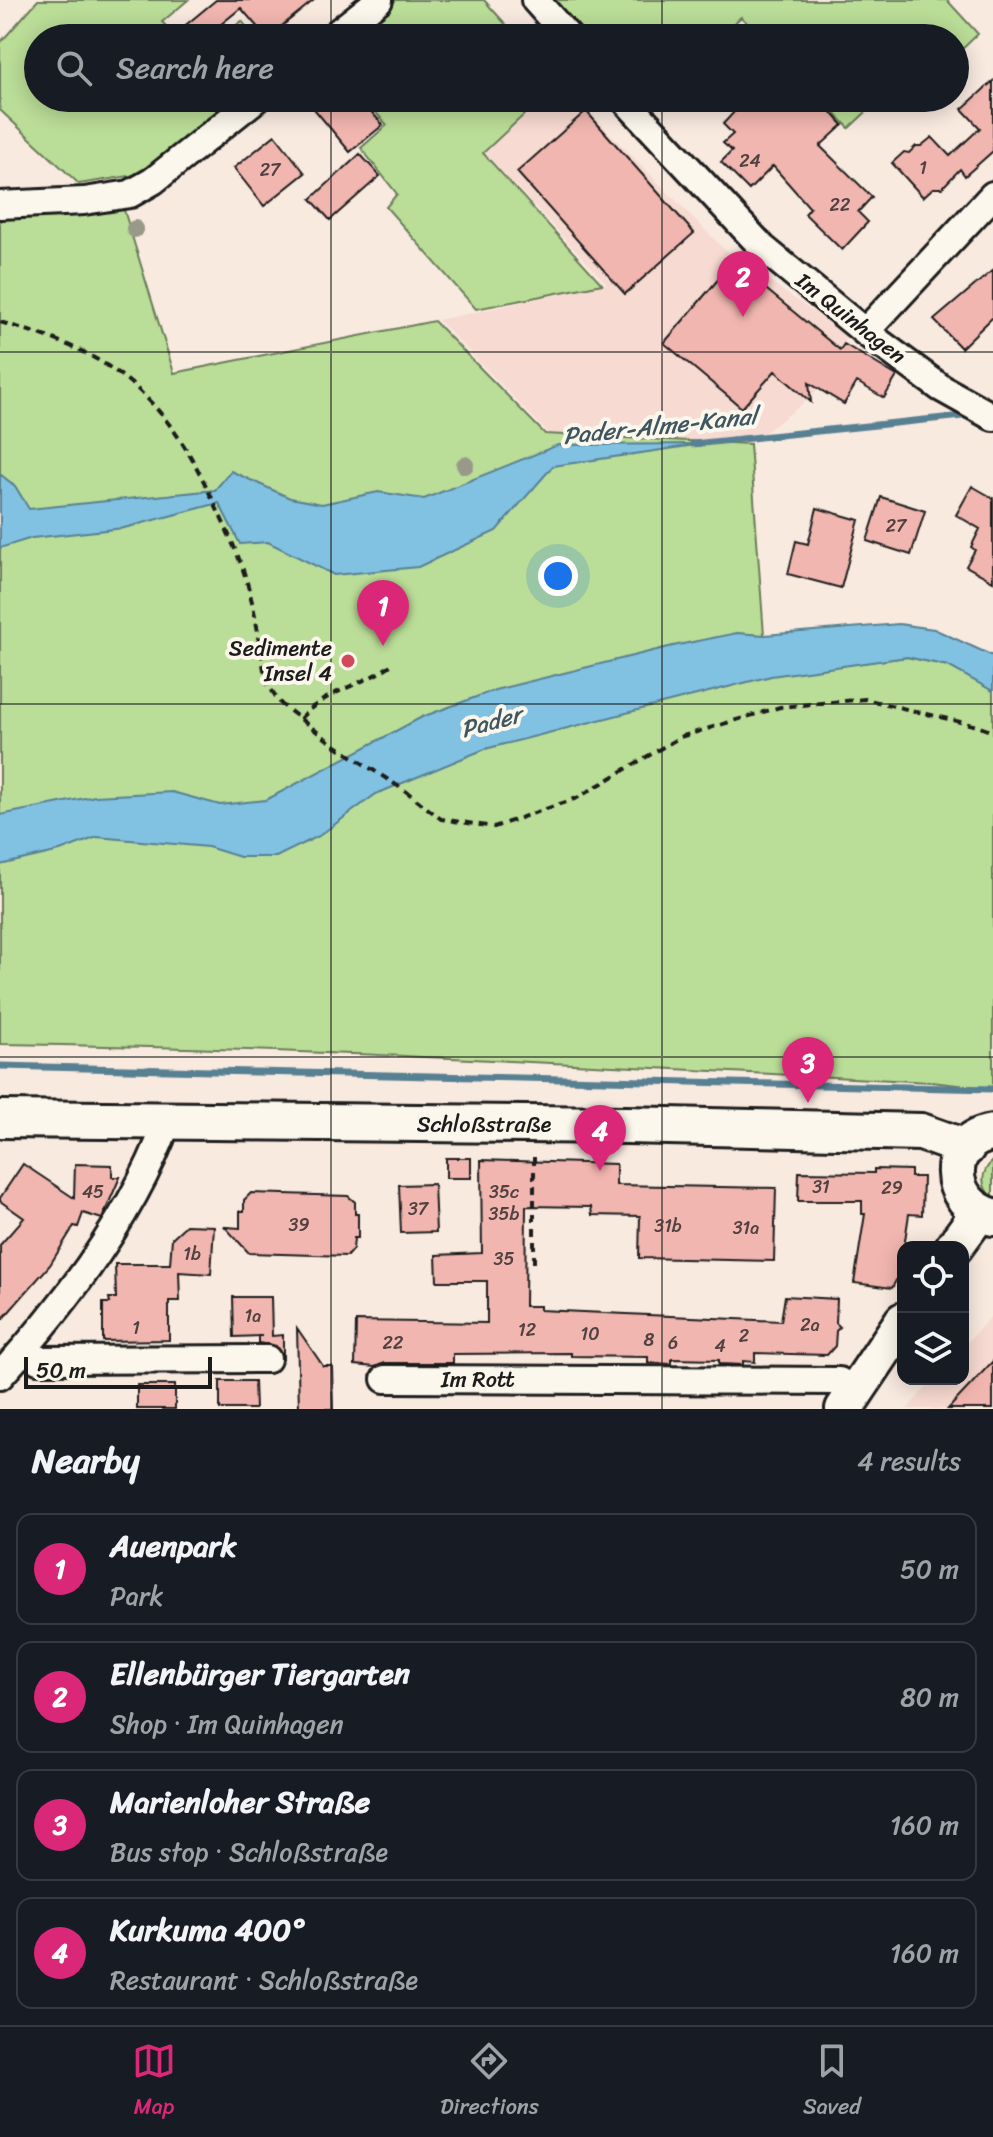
<!DOCTYPE html>
<meta charset="utf-8">
<style>
body{margin:0;font-family:Sriracha,sans-serif;background:#20242c;color:#f1f3f6}
.controls{position:absolute;right:24px;bottom:24px;display:grid;overflow:hidden;border-radius:16px;box-shadow:0 4px 20px #0003}
.controls button{width:72px;height:72px;display:grid;place-items:center;padding:0;border:0;border-bottom:2px solid #363941;background:#171b24;color:#f1f3f6;font:40px sans-serif}
.scale{position:absolute;left:24px;bottom:20px;width:188px;box-sizing:border-box;padding-left:8px;border:4px solid #1c1c1c;border-top:0;font-size:22px;line-height:28px;white-space:nowrap;color:#1c1c1c;-webkit-text-stroke:6px #fbf7ec;paint-order:stroke}
.you{position:absolute;left:558px;top:576px;width:28px;height:28px;margin:-20px;border:6px solid #fff;border-radius:50%;background:#1a73e8;box-shadow:0 0 0 12px #1a73e833}
.badge{display:grid;place-items:center;width:52px;height:52px;border-radius:50%;background:#db2777;color:#fff;font-size:26px;font-weight:700}
.pin{position:absolute;translate:-50% -66px;filter:drop-shadow(0 2px 4px #0008)}
.pin::after{content:'';position:absolute;top:42px;width:28px;height:24px;background:inherit;clip-path:polygon(0 0,100% 0,50% 100%)}
.list{margin:0;padding:0;list-style:none}
h2{display:flex;justify-content:space-between;align-items:center;height:104px;margin:0;padding:0 32px;font-size:34px}
h2 small{font-size:26px;font-weight:400;color:#9ea1a6}
.list li{display:grid;grid-template-columns:52px 1fr auto;gap:24px;align-items:center;box-sizing:border-box;height:112px;margin:0 16px 16px;padding:0 16px;border:2px solid #363941;border-radius:16px}
.list b{display:block;font-size:30px;white-space:nowrap}
.list p{margin:0;font-size:26px;white-space:nowrap;color:#9ea1a6}
.list em{font-size:26px;font-style:normal;color:#9ea1a6}
.icon{flex:none;width:44px;height:44px;fill:none;stroke:currentColor;stroke-width:2;stroke-linecap:round;stroke-linejoin:round}
.map{position:relative;flex:none;width:993px;height:1409px;overflow:hidden}
.search{position:absolute;background:#171b24;box-shadow:0 4px 20px #0003;left:24px;right:24px;top:24px;height:88px;display:flex;align-items:center;gap:20px;box-sizing:border-box;padding:0 28px;border-radius:44px;color:#9ea1a6;font-size:30px}
.sheet{height:616px;background:#171b24}
nav{display:flex;justify-content:space-around;align-items:center;box-sizing:border-box;height:112px;border-top:2px solid #363941;background:#171b24;font-size:22px;color:#9ea1a6}
nav a{display:grid;justify-items:center;gap:4px}
nav .on{color:#db2777}
.map>svg:first-child{display:block}
.built{fill:#f7dad1}
.green{fill:#badd97;stroke:#6b7c5a;stroke-width:2}
.water{fill:#81c2e2;stroke:#598093;stroke-width:2}
.lines{fill:none;stroke-linecap:round;stroke-linejoin:round}
.stream{stroke:#598093;stroke-width:7}
.building{fill:#f1b6af;stroke:#1c1c1c;stroke-width:2}
.street-casing{stroke:#1c1c1c;stroke-width:32}
.secondary-casing{stroke:#1c1c1c;stroke-width:42}
.path{stroke:#1c1c1c;stroke-width:4;stroke-dasharray:8 6;stroke-linecap:butt}
.street{stroke:#fbf7ec;stroke-width:26}
.secondary{stroke:#fbf7ec;stroke-width:36}
.tree{fill:#999989}
.grid{fill:none;stroke:#1c1c1c;stroke-width:2;stroke-opacity:0.55}
.poi-dot{fill:#d1495b;stroke:#fbf7ec;stroke-width:3}
.labels{text-anchor:middle;dominant-baseline:central;stroke-width:8;stroke-linejoin:round;paint-order:stroke}
.number-label{font-size:18px;fill:#514241}
.street-label{font-size:22px;fill:#1c1c1c;stroke:#fbf7ec}
.poi-label{font-size:22px;fill:#1c1c1c;stroke:#fbf7ec;text-anchor:end}
.water-label{font-size:24px;font-style:italic;fill:#3f5661;stroke:#fbf7ec}
</style>
<div class="map">
<svg width="993" height="1409" viewBox="0 0 993 1409">
<rect width="100%" height="100%" fill="#f9eae0"/>
<filter id="ink" filterUnits="userSpaceOnUse"><feTurbulence type="fractalNoise" baseFrequency=".0125" numOctaves="2"/><feDisplacementMap in="SourceGraphic" scale="16" xChannelSelector="R" yChannelSelector="G"/><feConvolveMatrix kernelMatrix="1 2 1 2 8 2 1 2 1" color-interpolation-filters="sRGB"/></filter>
<g filter="url(#ink)">
<!-- built -->
<path class="built" d="M544,98H575L724,249L847,336L813,396L751,443L548,433L438,320L607,284L485,153Z
M993,1314V1409H907L934,1379H963V1347Z"/>
<!-- green -->
<path class="green" d="M38,0H188L162,22L171,31L163,38H38V98H238L142,174L79,184L0,110V43Z
M396,0H484L518,38H351Z
M555,0H947L978,34L955,56V38H762L741,17L718,38H588Z
M242,21L255,38H219Z
M363,98H542L483,153L602,284L476,309L386,207L397,194L361,148L387,125Z
M820,98H881L849,128Z
M124,210L174,373L434,321L545,434L750,444L764,635L771,675L907,657L948,666L993,691V1089L931,1082C621,1067 311,1048 0,1044V216Z
M993,1161V1198C980,1187 980,1172 993,1161Z"/>
<!-- water -->
<path class="water" d="M702,444L553,466L496,531L418,567L334,575L268,542L240,544L219,503L124,528L32,538L0,548V474L15,486L29,509L215,490L231,471L290,498L322,504L378,492L424,499L558,445Z
M899,624L934,629L993,656V691L948,666L907,657L771,676L485,749L376,794L319,836L276,857H240L208,847L97,837L60,851L0,865V815L95,796L172,792L220,805L266,800L422,717L495,690L673,646L737,633L764,635Z"/>
<g class="lines">
<!-- stream -->
<path class="stream" d="M693,444L963,416
M0,1066L993,1089"/>
</g>
<!-- building -->
<path class="building" d="M216,0H314L267,38L241,8L204,38H170Z
M993,81V151L965,176L960,169L942,188H933L923,197L892,163L904,152L909,153L916,146H921L932,137L950,156L980,128L962,109Z
M305,98H359L383,125L350,152Z
M747,98H819L843,125L820,146L872,197L858,212L868,222L842,250L805,214L810,208L773,166L749,190L721,162L732,151L723,143L733,134L723,124Z
M586,111L694,233L625,294L517,172Z
M275,135L305,173L264,206L234,168Z
M360,154L380,176L330,220L311,199Z
M733,262L840,350L844,344L897,376L884,398L857,382L844,404L809,383L811,402L775,371L742,408L664,343Z
M993,270V317L961,348L934,320Z
M972,486L993,498V581L966,566L975,550L971,547L980,529L956,515Z
M881,497L925,511L911,555L867,541Z
M817,508L859,520L841,588L788,574L796,541L808,544Z
M446,1158H471V1178H446Z
M481,1160L616,1164V1185L776,1188L774,1261L639,1258L640,1216L592,1215L591,1207L526,1206L525,1306H540V1310L781,1321L785,1296L837,1299L836,1323L840,1327L836,1331L835,1346L827,1355L755,1353V1362L743,1361V1365L719,1364V1360L672,1359V1364L648,1363V1357L571,1356V1353L453,1354V1363H385L375,1367L355,1365L356,1321L487,1323V1281H437L436,1255L482,1253Z
M23,1164L74,1198L75,1164L112,1165V1177H120L102,1219L83,1213L78,1227L74,1226L50,1265L0,1322V1245L24,1218L0,1201V1198Z
M874,1169L911,1170V1177H923L922,1215L909,1214L900,1273L892,1288L854,1283L865,1214H862V1201H798L799,1172L874,1173Z
M434,1184L436,1232L401,1233L399,1185Z
M251,1193L348,1196L355,1202V1214H358V1238H354L353,1249L347,1256L249,1253L225,1227L240,1228V1211H244V1200Z
M186,1225L214,1226L211,1274L179,1272L180,1301H169V1340L103,1341V1303H110L109,1298H116L115,1264H170L172,1238Z
M233,1297H271L272,1336L283,1335V1358L276,1346L258,1343V1336H262L234,1337Z
M297,1328L323,1366H332L333,1409H299Z
M993,1361V1409H948Z
M220,1381H254L255,1409H220Z
M137,1385H175V1409H137Z"/>
<g class="lines">
<defs>
<path id="street" d="M535,0L569,38
M331,38L379,0
M623,98L763,248L865,332L941,388L993,417
M0,205L84,201L130,194L153,181L257,98
M865,332L993,195
M25,1349L38,1360L267,1359
M0,1376C66,1303 134,1215 167,1122
M385,1379L839,1381L856,1391"/>
<path id="secondary" d="M0,1119L626,1125L921,1132L966,1148
M993,1133C943,1140 944,1203 993,1217
M954,1247L979,1213
M844,1409L903,1321"/>
</defs>
<!-- street casing -->
<use href="#street" class="street-casing"/>
<!-- secondary casing -->
<use href="#secondary" class="secondary-casing"/>
<!-- path -->
<path class="path" d="M0,322C38,333 79,346 112,369C163,404 191,452 216,507C230,537 244,566 251,598C258,625 261,654 266,682L281,704L333,744L407,792L441,819L494,827L577,798L680,737L780,707L865,699L977,726L993,732
M300,719C325,690 363,686 392,664
M534,1263V1153"/>
<!-- street -->
<use href="#street" class="street"/>
<!-- secondary -->
<use href="#secondary" class="secondary"/>
</g>
<!-- trees -->
<g class="tree">
<circle cx="135" cy="229" r="9"/>
<circle cx="465" cy="465" r="9"/>
</g>
</g>
<!-- grid -->
<path class="grid" d="M331,0V38M662,0V38M331,98V1409M662,98V1409M0,352H993M0,704H993M0,1057H993"/>
<!-- markers -->
<circle class="poi-dot" cx="348" cy="661" r="8"/>
<g class="labels">
<!-- number labels -->
<g class="number-label">
<text x="750" y="161">24</text>
<text x="923" y="168">1</text>
<text x="270" y="170">27</text>
<text x="840" y="205">22</text>
<text x="896" y="526">27</text>
<text x="821" y="1187">31</text>
<text x="892" y="1188">29</text>
<text x="93" y="1192">45</text>
<text x="504" y="1192">35c</text>
<text x="418" y="1209">37</text>
<text x="504" y="1214">35b</text>
<text x="299" y="1225">39</text>
<text x="668" y="1226">31b</text>
<text x="746" y="1228">31a</text>
<text x="192" y="1254">1b</text>
<text x="504" y="1259">35</text>
<text x="253" y="1316">1a</text>
<text x="810" y="1325">2a</text>
<text x="136" y="1328">1</text>
<text x="527" y="1330">12</text>
<text x="590" y="1334">10</text>
<text x="744" y="1336">2</text>
<text x="649" y="1340">8</text>
<text x="393" y="1343">22</text>
<text x="673" y="1343">6</text>
<text x="720" y="1346">4</text>
</g>
<!-- street labels -->
<g class="street-label">
<text transform="translate(851 318) rotate(38)">Im Quinhagen</text>
<text x="484" y="1124">Schloßstraße</text>
<text x="478" y="1379">Im Rott</text>
</g>
<!-- poi labels -->
<g class="poi-label">
<text x="332" y="648">Sedimente<tspan x="332" dy="25">Insel 4</tspan></text>
</g>
<!-- water labels -->
<g class="water-label">
<text transform="translate(660 426) rotate(-6)">Pader-Alme-Kanal</text>
<text transform="translate(491 722) rotate(-15)">Pader</text>
</g>
</g>
</svg>
<div class="controls">
<button><svg class="icon" aria-label="locate" viewBox="0 0 24 24"><circle cx="12" cy="12" r="6"/><path d="M12 2v4M12 18v4M2 12h4M18 12h4"/></svg></button>
<button><svg class="icon" aria-label="layers" viewBox="0 0 24 24"><path d="M12 4l9 5-9 5-9-5zM3 14l9 5 9-5"/></svg></button>
</div>
<div class="scale">50 m</div>
<div class="you"></div>
<div class="pin badge" style="left:383px;top:646px">1</div>
<div class="pin badge" style="left:743px;top:317px">2</div>
<div class="pin badge" style="left:808px;top:1103px">3</div>
<div class="pin badge" style="left:600px;top:1171px">4</div>
<div class="search"><svg class="icon" aria-label="search" viewBox="0 0 24 24"><circle cx="10" cy="10" r="6"/><path d="M15 15l6 6"/></svg>Search here</div>
</div>
<section class="sheet">
<h2>Nearby<small>4 results</small></h2>
<ul class="list">
<li><span class="badge">1</span><div><b>Auenpark</b><p>Park</p></div><em>50 m</em></li>
<li><span class="badge">2</span><div><b>Ellenbürger Tiergarten</b><p>Shop · Im Quinhagen</p></div><em>80 m</em></li>
<li><span class="badge">3</span><div><b>Marienloher Straße</b><p>Bus stop · Schloßstraße</p></div><em>160 m</em></li>
<li><span class="badge">4</span><div><b>Kurkuma 400°</b><p>Restaurant · Schloßstraße</p></div><em>160 m</em></li>
</ul>
</section>
<nav>
<a class="on"><svg class="icon" aria-label="map" viewBox="0 0 24 24"><path d="M3 6l6-2 6 2 6-2v14l-6 2-6-2-6 2zM9 4v14M15 6v14"/></svg>Map</a>
<a><svg class="icon" aria-label="directions" viewBox="0 0 24 24"><path d="M12 3l9 9-9 9-9-9zM9 14v-3h6M13 9l2 2-2 2"/></svg>Directions</a>
<a><svg class="icon" aria-label="saved" viewBox="0 0 24 24"><path d="M7 4h10v16l-5-4-5 4z"/></svg>Saved</a>
</nav>
